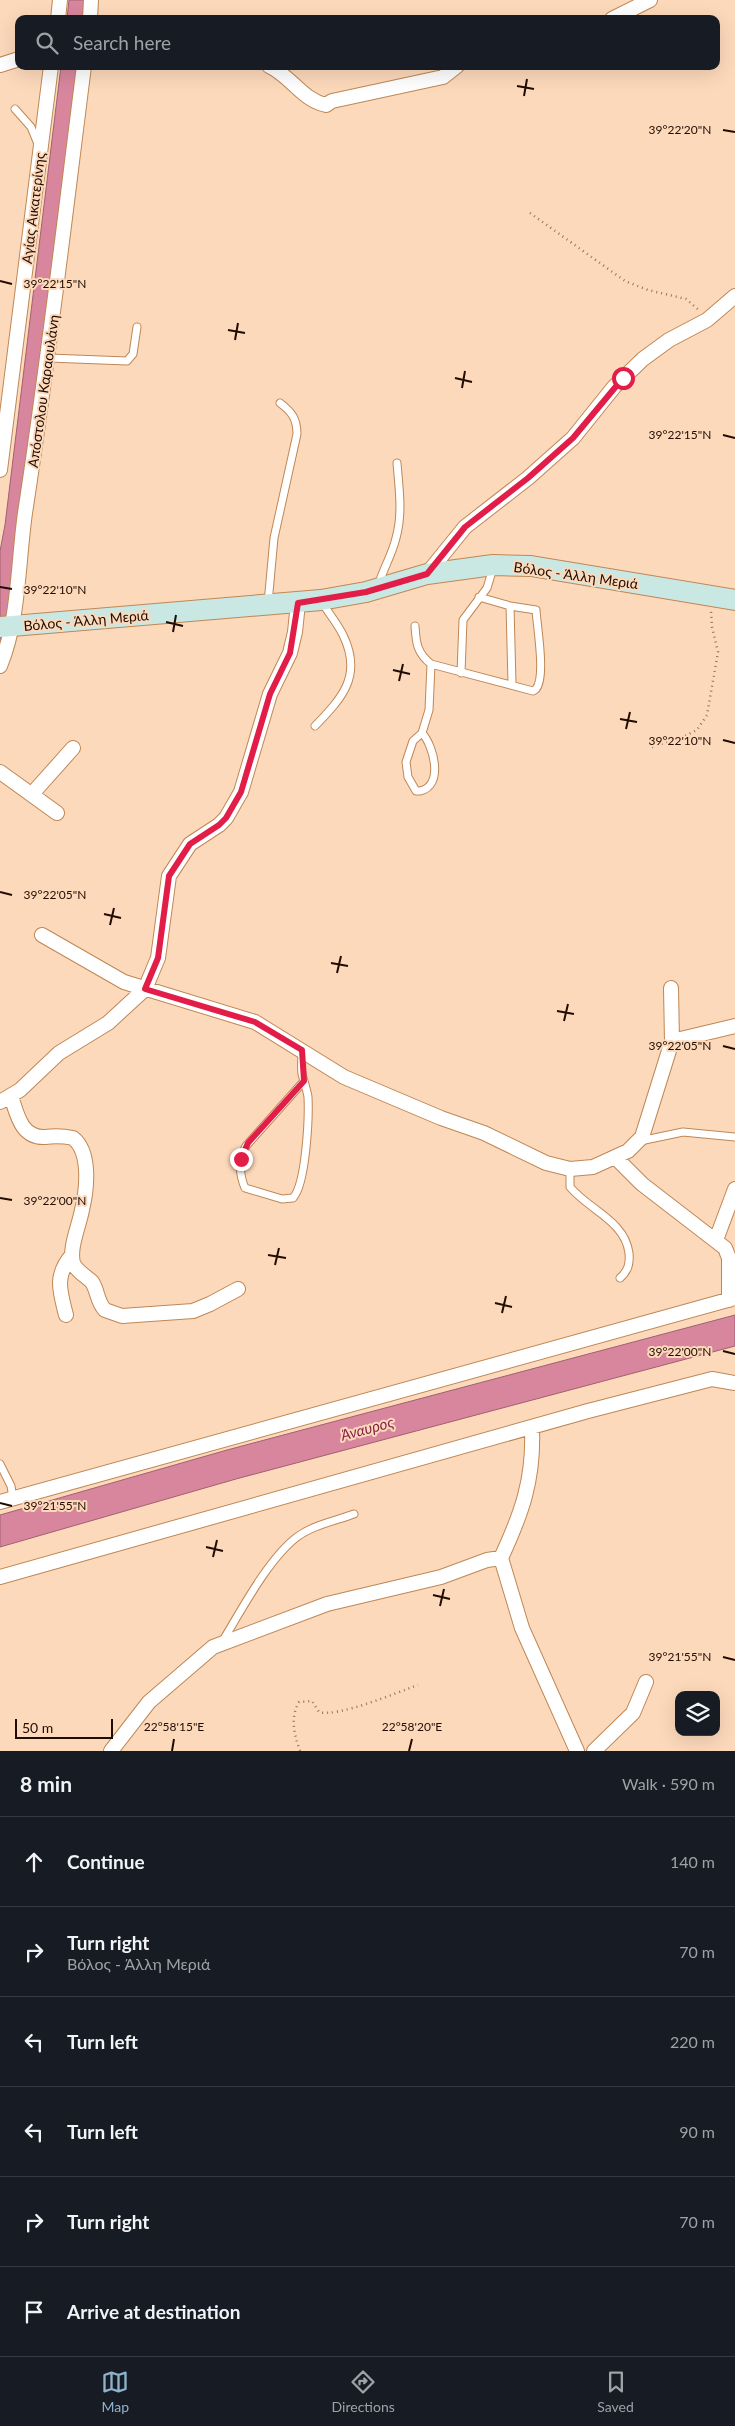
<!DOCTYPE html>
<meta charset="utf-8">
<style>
body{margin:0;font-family:Lato,sans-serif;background:#242831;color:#f1f3f6}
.controls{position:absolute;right:15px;bottom:15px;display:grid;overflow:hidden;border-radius:10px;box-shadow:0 5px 20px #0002}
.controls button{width:45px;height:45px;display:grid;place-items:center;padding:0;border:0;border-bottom:1px solid #363941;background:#171b24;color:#f1f3f6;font:25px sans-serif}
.scale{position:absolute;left:15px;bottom:12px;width:98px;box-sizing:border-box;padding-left:5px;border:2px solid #200c00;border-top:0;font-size:14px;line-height:18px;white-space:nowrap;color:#200c00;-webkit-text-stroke:4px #fdd9bb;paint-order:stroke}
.stop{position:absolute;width:15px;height:15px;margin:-11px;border:4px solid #e11d48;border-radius:50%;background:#fff}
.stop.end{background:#e11d48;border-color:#fff;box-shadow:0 1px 5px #0008}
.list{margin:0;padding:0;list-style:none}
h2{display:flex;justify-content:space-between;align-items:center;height:65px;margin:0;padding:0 20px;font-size:21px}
h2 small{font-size:16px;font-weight:400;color:#9ea1a6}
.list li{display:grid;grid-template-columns:32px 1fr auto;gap:15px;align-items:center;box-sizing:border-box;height:90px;padding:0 20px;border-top:1px solid #363941}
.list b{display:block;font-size:19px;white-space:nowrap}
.list p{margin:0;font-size:16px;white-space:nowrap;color:#9ea1a6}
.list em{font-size:16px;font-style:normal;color:#9ea1a6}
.icon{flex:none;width:28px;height:28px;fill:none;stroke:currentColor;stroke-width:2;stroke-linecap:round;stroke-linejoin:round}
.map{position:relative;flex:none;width:735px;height:1751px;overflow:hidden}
.search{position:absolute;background:#171b24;box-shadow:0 5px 20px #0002;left:15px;right:15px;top:15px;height:55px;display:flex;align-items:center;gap:12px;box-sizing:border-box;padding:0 18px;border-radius:10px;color:#9ea1a6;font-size:19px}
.sheet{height:605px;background:#171b24}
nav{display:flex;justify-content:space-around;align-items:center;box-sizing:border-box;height:70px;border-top:1px solid #363941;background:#171b24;font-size:14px;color:#9ea1a6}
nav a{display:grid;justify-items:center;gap:2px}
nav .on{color:#8eb4cc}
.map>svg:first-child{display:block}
.water{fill:#d8869d;stroke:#a1616e}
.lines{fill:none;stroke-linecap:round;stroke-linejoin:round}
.lane-casing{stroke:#bf8755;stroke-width:9}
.street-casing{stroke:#bf8755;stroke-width:16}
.secondary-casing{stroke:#bf8755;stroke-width:22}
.path{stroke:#917560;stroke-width:2.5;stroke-dasharray:1 4;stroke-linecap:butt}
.lane{stroke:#fff;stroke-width:7}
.street{stroke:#fff;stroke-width:14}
.secondary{stroke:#cae8e3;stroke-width:20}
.route{stroke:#e11d48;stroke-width:6}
.ticks{fill:none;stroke:#200c00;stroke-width:2}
.labels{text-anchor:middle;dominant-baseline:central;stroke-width:4;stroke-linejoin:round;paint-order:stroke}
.street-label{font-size:14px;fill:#200c00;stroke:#fdd9bb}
.water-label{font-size:15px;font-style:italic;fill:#822146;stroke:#fdd9bb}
.ticks-label{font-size:12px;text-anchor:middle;fill:#200c00;stroke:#fdd9bb;stroke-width:4;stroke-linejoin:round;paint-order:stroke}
</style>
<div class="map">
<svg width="735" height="1751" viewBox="0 0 735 1751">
<rect width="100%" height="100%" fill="#fdd9bb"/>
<!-- water -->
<path class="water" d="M69,0H86L84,19H67Z
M61,66H78L4,645L0,653V551L5,525Z
M735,1315V1346L236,1479L0,1547V1515L227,1450Z"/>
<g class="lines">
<defs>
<path id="lane" d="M15,109L31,127L38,144
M49,358L127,361L133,354L137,327
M378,586C383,569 392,555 396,538C403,513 399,489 397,463
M268,603L274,538L297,434C297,419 292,412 280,403
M510,606L512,684
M415,626C416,643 417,653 431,664L533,691L536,689C546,677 537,627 536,610L510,606L479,597
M461,673L463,620L487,588L493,568
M315,726C342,698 363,676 343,635C337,623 329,614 322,602
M422,733C434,746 444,786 420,791H416L408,777L406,762L413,741L422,733L429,710L431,664
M302,1051C302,1059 301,1067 302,1074C304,1082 307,1090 308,1097C309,1118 306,1184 293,1198L282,1199L245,1188C239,1174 239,1159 246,1146L304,1081
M640,1141L683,1132L735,1137
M570,1169V1187C589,1210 625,1221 629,1253C630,1264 628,1271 620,1278
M0,1464L11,1486L13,1498
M222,1642C241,1611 268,1559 297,1537C313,1525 335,1521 354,1514"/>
<path id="street" d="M58,19L60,0
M90,19L91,0
M612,19L650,0
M0,65L19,59
M269,66C291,76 302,100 326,105L332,101L443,77L457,66
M0,470L51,66
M427,574L465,527L528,478L573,438L614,387L643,359L669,340L707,320L735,296
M0,666C19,621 18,562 25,513C48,364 65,215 84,66
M0,772L57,813
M32,794L73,748
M42,935L124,982L255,1022L344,1077L441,1118L484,1133L546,1163L570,1169L593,1167L628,1151L642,1137L672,1041L671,988
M672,1041L735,1026
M11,1096C17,1114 21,1138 45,1137C54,1136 63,1136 73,1138C91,1152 87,1189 82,1210C79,1226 69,1248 73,1263C76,1271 86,1276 92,1282C98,1291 97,1302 105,1310L122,1316L193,1311L210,1304L238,1289
M0,1102L20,1090L59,1053L108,1023L145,989L158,958L169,876L190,844L219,825L226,818L241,792L270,694L290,653L295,632L298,603
M616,1158L642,1184L725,1248L729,1258V1300
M716,1240L735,1189
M66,1315C60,1291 54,1276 72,1255
M0,1502L735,1298
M501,1558C522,1513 534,1479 532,1429
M0,1577L588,1411L712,1379L735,1383
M111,1751L149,1702L213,1647L327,1604L441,1577L487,1560L501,1558L522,1628L577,1751
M594,1751L633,1713L646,1682"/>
<path id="secondary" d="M0,627L321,600L366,592L427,574L493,565L531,566L735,600"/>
</defs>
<!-- lane casing -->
<use href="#lane" class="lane-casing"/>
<!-- street casing -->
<use href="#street" class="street-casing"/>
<!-- secondary casing -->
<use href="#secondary" class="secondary-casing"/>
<!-- path -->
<path class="path" d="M530,213L625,281L648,290L686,299L700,311
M652,747L683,737L697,730L707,715L718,652L712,627L711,611
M300,1751C294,1734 290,1718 299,1702L312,1701L319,1712C337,1718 398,1692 418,1685"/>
<!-- lane -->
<use href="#lane" class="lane"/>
<!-- street -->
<use href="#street" class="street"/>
<!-- secondary -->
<use href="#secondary" class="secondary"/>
</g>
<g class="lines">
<!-- route -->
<path class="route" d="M241,1159L248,1143L304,1081L302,1050L255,1022L145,989L158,958L169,876L190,844L219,825L226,818L241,792L270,694L290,653L298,603L366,592L427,574L465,527L528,478L573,438L623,378"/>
</g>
<!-- ticks -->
<path class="ticks" d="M517,86L534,89M524,96L527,79M723,130L735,132M0,281L12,284M228,330L245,333M235,340L238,323M455,378L472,382M462,388L465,371M723,435L735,438M0,587L12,589M166,622L183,626M173,632L176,615M393,670L410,674M399,681L403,664M620,719L637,722M626,729L630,712M723,740L735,743M0,892L12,895M104,914L121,918M110,925L114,908M331,963L348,966M337,973L341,956M557,1011L574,1014M564,1021L568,1004M723,1046L735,1049M0,1198L12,1200M268,1255L286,1258M275,1265L279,1248M495,1303L512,1307M502,1313L506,1296M723,1351L735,1354M0,1503L12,1506M206,1547L223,1551M213,1557L217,1540M433,1595L450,1599M440,1606L444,1589M723,1657L735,1660M172,1751L174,1739M409,1751L412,1739"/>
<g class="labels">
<!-- street labels -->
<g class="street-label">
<text transform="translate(33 208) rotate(-83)">Αγίας Αικατερίνης</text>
<text transform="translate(43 391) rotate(-82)">Απόστολου Καραουλάνη</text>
<text transform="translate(576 575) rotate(8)">Βόλος - Άλλη Μεριά</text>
<text transform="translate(86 620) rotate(-5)">Βόλος - Άλλη Μεριά</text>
</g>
<!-- water labels -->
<g class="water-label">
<text transform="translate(367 1428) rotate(-15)">Άναυρος</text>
</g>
</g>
<g class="ticks-label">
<text x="680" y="134">39°22'20"N</text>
<text x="55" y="288">39°22'15"N</text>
<text x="680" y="439">39°22'15"N</text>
<text x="55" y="594">39°22'10"N</text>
<text x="680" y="745">39°22'10"N</text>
<text x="55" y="899">39°22'05"N</text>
<text x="680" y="1050">39°22'05"N</text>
<text x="55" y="1205">39°22'00"N</text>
<text x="680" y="1356">39°22'00"N</text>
<text x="55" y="1510">39°21'55"N</text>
<text x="680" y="1661">39°21'55"N</text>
<text x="174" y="1731">22°58'15"E</text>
<text x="412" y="1731">22°58'20"E</text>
</g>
</svg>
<div class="controls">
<button><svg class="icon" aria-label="layers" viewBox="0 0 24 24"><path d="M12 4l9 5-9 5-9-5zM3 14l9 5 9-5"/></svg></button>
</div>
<div class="scale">50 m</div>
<div class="stop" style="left:623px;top:378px"></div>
<div class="stop end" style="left:241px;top:1159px"></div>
<div class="search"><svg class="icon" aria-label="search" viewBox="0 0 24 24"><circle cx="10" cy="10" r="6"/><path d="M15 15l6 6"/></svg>Search here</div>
</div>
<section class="sheet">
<h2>8 min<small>Walk · 590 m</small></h2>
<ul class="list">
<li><svg class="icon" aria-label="ahead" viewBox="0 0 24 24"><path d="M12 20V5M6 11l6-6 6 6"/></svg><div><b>Continue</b></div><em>140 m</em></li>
<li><svg class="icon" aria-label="right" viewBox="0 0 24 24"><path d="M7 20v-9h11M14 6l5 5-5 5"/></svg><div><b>Turn right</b><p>Βόλος - Άλλη Μεριά</p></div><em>70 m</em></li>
<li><svg class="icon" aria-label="left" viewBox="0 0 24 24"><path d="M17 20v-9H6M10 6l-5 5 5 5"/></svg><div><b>Turn left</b></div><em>220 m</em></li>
<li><svg class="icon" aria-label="left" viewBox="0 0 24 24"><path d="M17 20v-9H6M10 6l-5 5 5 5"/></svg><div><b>Turn left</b></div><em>90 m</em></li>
<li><svg class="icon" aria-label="right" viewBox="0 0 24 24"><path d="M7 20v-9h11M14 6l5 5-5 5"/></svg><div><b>Turn right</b></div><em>70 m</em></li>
<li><svg class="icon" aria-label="arrive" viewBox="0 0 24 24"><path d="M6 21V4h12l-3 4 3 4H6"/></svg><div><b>Arrive at destination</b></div></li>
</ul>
</section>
<nav>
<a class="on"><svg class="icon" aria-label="map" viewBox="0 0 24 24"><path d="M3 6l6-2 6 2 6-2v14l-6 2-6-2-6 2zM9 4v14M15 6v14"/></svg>Map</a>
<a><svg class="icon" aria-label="directions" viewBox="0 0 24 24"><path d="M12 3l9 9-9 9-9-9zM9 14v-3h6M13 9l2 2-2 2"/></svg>Directions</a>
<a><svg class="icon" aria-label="saved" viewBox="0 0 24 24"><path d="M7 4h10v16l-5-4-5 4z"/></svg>Saved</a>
</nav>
